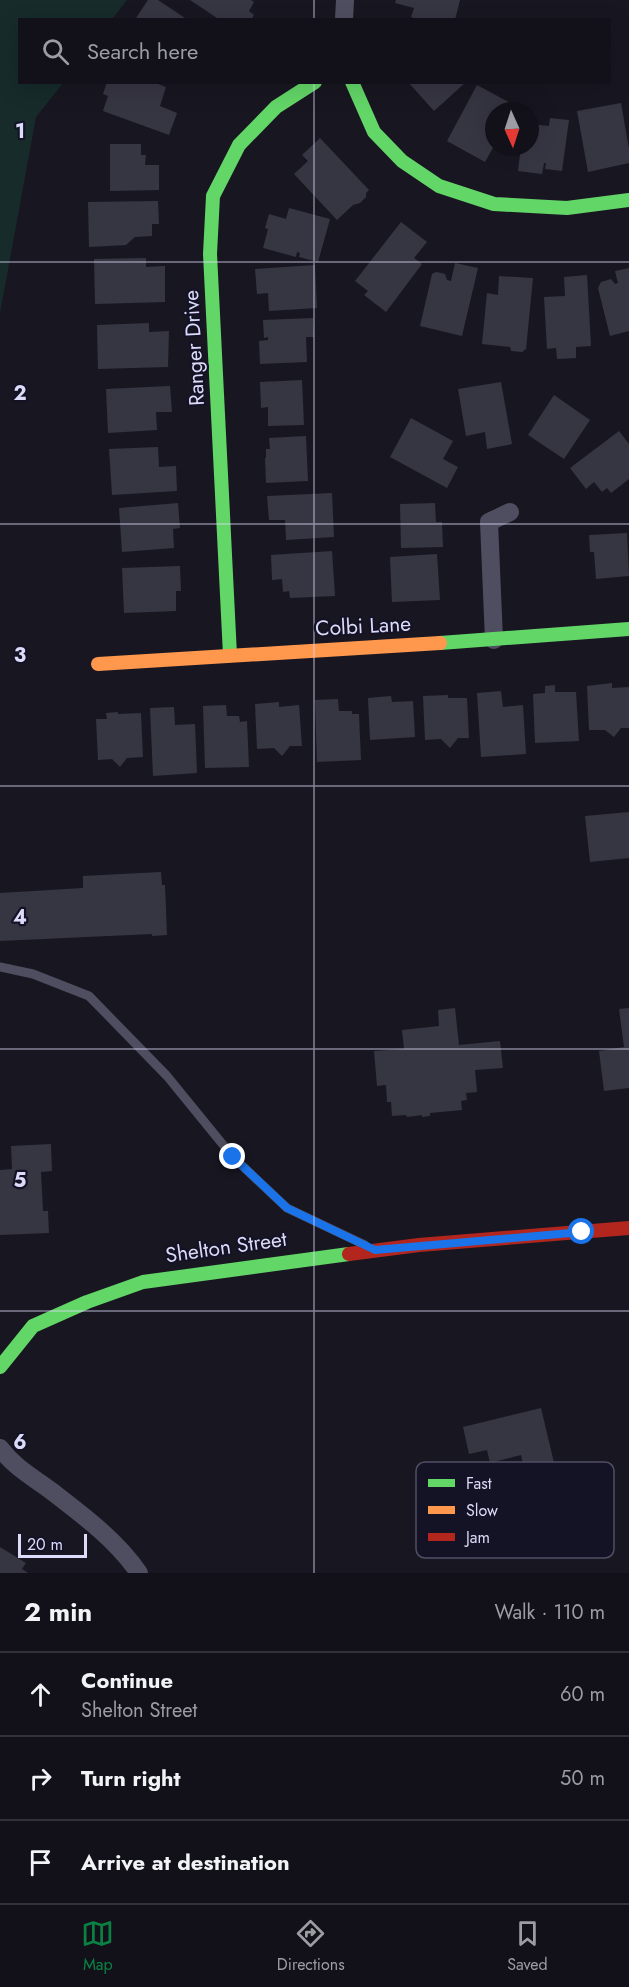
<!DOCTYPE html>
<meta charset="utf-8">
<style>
body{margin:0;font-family:Jost,sans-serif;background:#1f1f26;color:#f1f3f6}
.compass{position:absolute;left:485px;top:102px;width:54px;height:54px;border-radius:50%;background:#121119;box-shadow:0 6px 24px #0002;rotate:177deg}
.scale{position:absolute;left:18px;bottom:15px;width:69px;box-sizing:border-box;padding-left:6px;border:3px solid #dcdbfa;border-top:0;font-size:16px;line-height:21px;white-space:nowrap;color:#dcdbfa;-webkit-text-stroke:4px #141325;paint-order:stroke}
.stop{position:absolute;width:18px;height:18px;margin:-14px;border:4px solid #1a73e8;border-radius:50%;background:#fff}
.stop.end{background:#1a73e8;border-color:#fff;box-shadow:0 2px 6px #0008}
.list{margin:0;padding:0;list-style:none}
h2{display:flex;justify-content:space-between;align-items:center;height:78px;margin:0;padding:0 24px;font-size:26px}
h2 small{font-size:20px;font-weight:400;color:#9c9da2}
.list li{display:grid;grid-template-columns:39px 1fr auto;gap:18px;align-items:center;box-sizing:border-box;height:84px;padding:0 24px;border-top:2px solid #313138}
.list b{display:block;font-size:22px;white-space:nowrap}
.list p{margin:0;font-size:20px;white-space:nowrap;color:#9c9da2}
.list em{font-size:20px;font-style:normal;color:#9c9da2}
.icon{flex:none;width:33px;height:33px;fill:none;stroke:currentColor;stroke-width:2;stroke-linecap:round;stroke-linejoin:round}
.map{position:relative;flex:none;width:629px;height:1573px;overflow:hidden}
.search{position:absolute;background:#121119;box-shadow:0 6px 24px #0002;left:18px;right:18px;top:18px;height:66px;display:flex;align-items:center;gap:15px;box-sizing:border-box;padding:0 21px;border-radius:0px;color:#9c9da2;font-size:22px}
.sheet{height:330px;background:#121119}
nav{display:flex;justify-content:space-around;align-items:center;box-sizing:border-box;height:84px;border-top:2px solid #313138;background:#121119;font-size:16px;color:#9c9da2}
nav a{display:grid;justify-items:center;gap:3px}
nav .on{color:#0b8043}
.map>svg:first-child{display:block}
.green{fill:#162b2a}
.building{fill:#363542}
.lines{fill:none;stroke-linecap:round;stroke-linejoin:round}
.lane{stroke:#4e4e60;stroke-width:9}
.street{stroke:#4e4e60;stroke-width:18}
.fast{stroke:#63d668;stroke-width:14}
.slow{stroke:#ff974d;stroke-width:14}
.jam{stroke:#b3261e;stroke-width:14}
.route{stroke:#1a73e8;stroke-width:8}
.grid{fill:none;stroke:#dcdbfa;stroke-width:1.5;stroke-opacity:0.55}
.labels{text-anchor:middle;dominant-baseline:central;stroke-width:4.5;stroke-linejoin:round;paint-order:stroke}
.street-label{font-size:21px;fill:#dcdbfa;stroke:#141325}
.key{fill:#141325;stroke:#504f65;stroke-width:1.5}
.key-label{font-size:16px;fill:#dcdbfa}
.grid-label{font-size:20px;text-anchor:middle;font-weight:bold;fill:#dcdbfa;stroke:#141325;stroke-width:4.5;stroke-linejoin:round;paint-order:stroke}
</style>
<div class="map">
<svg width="629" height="1573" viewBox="0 0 629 1573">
<rect width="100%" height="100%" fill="#181721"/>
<!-- green -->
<path class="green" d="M0,0H127L112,19L20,20V82L63,83L36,117L0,313Z"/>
<!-- building -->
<path class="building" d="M148,0H158L188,20H138L136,18Z
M190,0H251L254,2L249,11L254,15L251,20H220Z
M396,0H460L455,20H420L411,17L414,8L395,3Z
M107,82H153L166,87L160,106L177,113L169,135L103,111L108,96L103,94Z
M408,82H466L434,111Z
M477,85L516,106L513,111H494V146L485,162L447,141Z
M621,103L629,149V163L588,172L577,111Z
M550,118L569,120L562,171L545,169L546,163H544L542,174L518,171L521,147H530V124L549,126Z
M320,138L369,190L366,193V197L360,203L353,205L337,220L294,174L308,161L302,155Z
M110,144H141V155H146L145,165H159V190L110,191Z
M158,201L159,224H152V236L135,237L126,245L89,247L88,202Z
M289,208L330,219L318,262L299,257L300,253L297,252L296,257L263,248L268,229L265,228L269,214L286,219Z
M401,222L427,242L414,258L422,264L386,312L364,295L368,291L355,281Z
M146,258V267L165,266V302L95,304L94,259Z
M455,263L478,268L462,336L420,326L432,274L436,272L445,274L447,280L451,281Z
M315,265L317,308L269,311L268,293L257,294L255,269Z
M629,268V331L610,336L598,288L601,282L611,279L615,284L618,283L615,271Z
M587,275L591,346L576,347V358L557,359L556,348L547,349L544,297L565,296L564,277Z
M499,276L533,278L526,349L522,352L511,351L510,347L482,344L487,293L498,295Z
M313,318L314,337H306L307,362L260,364L259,341L268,340V337L264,338L263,320Z
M149,323V332L169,331L168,367L98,369L97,325Z
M302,380L304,425L268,426V407L261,408L260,382Z
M501,382L512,444L487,449L485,432L466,436L458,389Z
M170,386L172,412H156L157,430L108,433L106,389Z
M554,395L590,420L564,459L528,435Z
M411,418L453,441L443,459L458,467L447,488L390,457Z
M619,431L629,444V479L611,493L607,488L602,492L594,482L586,489L570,468Z
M306,436L308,481L266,483L265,458H266V449H270L269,438Z
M158,447L159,467L176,466L177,491L112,495L109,449Z
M332,493L334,537L286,540L285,520H269L267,496Z
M178,503L180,528L173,529L174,548L122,552L119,508Z
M435,503L436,522H442L443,547L401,548L400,504Z
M627,533L629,576L596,579L594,552H590L589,535Z
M332,551L335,596L290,598L289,591L283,592L282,579L272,580L271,555Z
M437,554L440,600L392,602L390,557Z
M180,566L181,591H176V611L124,613L122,568Z
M612,683V688L629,687V728H621L614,737L605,730H589L587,686Z
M555,685V692H576L579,741L535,743L533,694L545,693V686Z
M501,691L503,707L523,705L526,754L481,757L477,693Z
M448,695V698H467L469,738H458L450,748L441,739L425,740L423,696Z
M391,696L392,702L413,701L415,737L370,740L368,698Z
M338,699L339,711H352V714H359L361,760L317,762L315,700Z
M279,702V707L299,705L302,746H290L282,756L274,748L257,749L255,704Z
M226,705L227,716H239L240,722L247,721L249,767L205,768L203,706Z
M174,707L175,725L195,724L197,773L153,776L150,708Z
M118,712V714L141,713L143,757L127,758L120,767L112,759L98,760L96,719H107L106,713Z
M629,812V858L590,862L585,816Z
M161,872L162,885H165L167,935L152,936V934L0,941V893L83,888V876Z
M455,1008L459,1045L500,1041L503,1068L475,1070L477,1092L466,1093L467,1100L461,1101L462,1110L430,1113V1116L422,1117V1115L407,1117L406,1115L392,1116L391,1102H387L386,1085L377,1086L374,1051L404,1049L402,1030L439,1026L438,1010Z
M629,1008V1088L604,1091L599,1051L624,1047L619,1009Z
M51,1144L52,1171L41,1172L43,1211H48L49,1233L0,1235V1170L12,1169L11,1146Z
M541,1408L556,1471L526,1478L521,1455L490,1463L487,1450L469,1454L463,1427Z
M0,1547L26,1563L22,1569L28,1573H0Z"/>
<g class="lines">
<!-- lane -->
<path class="lane" d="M0,967L33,974L89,996L167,1076L233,1157L287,1208L365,1245"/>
<!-- street -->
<path class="street" d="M344,20L345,0
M494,640L489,522L510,512
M0,1448C16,1469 33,1477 54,1493C84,1516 117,1541 139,1573"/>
<!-- fast -->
<path class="fast" d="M352,82L374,132L402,161L439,186L494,204L567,208L629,200
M440,643L629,629
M230,655L210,254L213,196L239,145L276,107L315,82
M0,1367L33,1326L87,1302L143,1282L349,1254"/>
<!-- slow -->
<path class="slow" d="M98,664L440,643"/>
<!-- jam -->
<path class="jam" d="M349,1254L419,1245L629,1228"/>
</g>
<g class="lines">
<!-- route -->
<path class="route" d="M233,1157L287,1208L375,1250L582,1232"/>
</g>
<!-- grid -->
<path class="grid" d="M314,0V20M314,82V1573M0,262H629M0,524H629M0,786H629M0,1049H629M0,1311H629"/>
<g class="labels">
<!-- street labels -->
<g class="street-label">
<text transform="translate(194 348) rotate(-93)">Ranger Drive</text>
<text transform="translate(363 626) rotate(-3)">Colbi Lane</text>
<text transform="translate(226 1247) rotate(-8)">Shelton Street</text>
</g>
</g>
<!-- legend -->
<rect x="416" y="1462" width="198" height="96" rx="9" class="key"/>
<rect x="428" y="1479" width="27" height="8" fill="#63d668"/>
<rect x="428" y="1506" width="27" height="8" fill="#ff974d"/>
<rect x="428" y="1533" width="27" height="8" fill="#b3261e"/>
<g class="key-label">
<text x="466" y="1489">Fast</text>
<text x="466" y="1516">Slow</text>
<text x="466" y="1543">Jam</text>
</g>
<g class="grid-label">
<text x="20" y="138">1</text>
<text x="20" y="400">2</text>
<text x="20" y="662">3</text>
<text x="20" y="924">4</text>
<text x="20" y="1187">5</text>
<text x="20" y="1449">6</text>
</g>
</svg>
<svg class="compass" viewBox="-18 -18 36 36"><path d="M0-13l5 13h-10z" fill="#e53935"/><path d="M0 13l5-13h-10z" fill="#9c9da2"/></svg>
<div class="scale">20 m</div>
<div class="stop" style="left:582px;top:1232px"></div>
<div class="stop end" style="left:233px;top:1157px"></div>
<div class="search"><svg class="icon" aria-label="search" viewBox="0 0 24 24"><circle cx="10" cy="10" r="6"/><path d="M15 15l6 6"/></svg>Search here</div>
</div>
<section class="sheet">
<h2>2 min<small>Walk · 110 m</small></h2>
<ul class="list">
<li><svg class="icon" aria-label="ahead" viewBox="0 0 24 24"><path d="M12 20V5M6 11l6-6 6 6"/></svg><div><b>Continue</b><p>Shelton Street</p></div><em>60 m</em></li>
<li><svg class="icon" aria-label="right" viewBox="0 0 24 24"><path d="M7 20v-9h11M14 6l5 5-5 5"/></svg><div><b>Turn right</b></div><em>50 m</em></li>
<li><svg class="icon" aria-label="arrive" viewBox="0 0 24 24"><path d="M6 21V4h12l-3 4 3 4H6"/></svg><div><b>Arrive at destination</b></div></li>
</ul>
</section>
<nav>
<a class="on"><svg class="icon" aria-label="map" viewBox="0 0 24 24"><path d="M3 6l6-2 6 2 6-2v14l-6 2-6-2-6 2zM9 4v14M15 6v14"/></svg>Map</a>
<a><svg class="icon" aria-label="directions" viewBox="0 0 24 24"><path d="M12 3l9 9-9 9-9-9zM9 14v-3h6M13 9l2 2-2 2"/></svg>Directions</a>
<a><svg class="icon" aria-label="saved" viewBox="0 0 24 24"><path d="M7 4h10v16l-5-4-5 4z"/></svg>Saved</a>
</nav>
